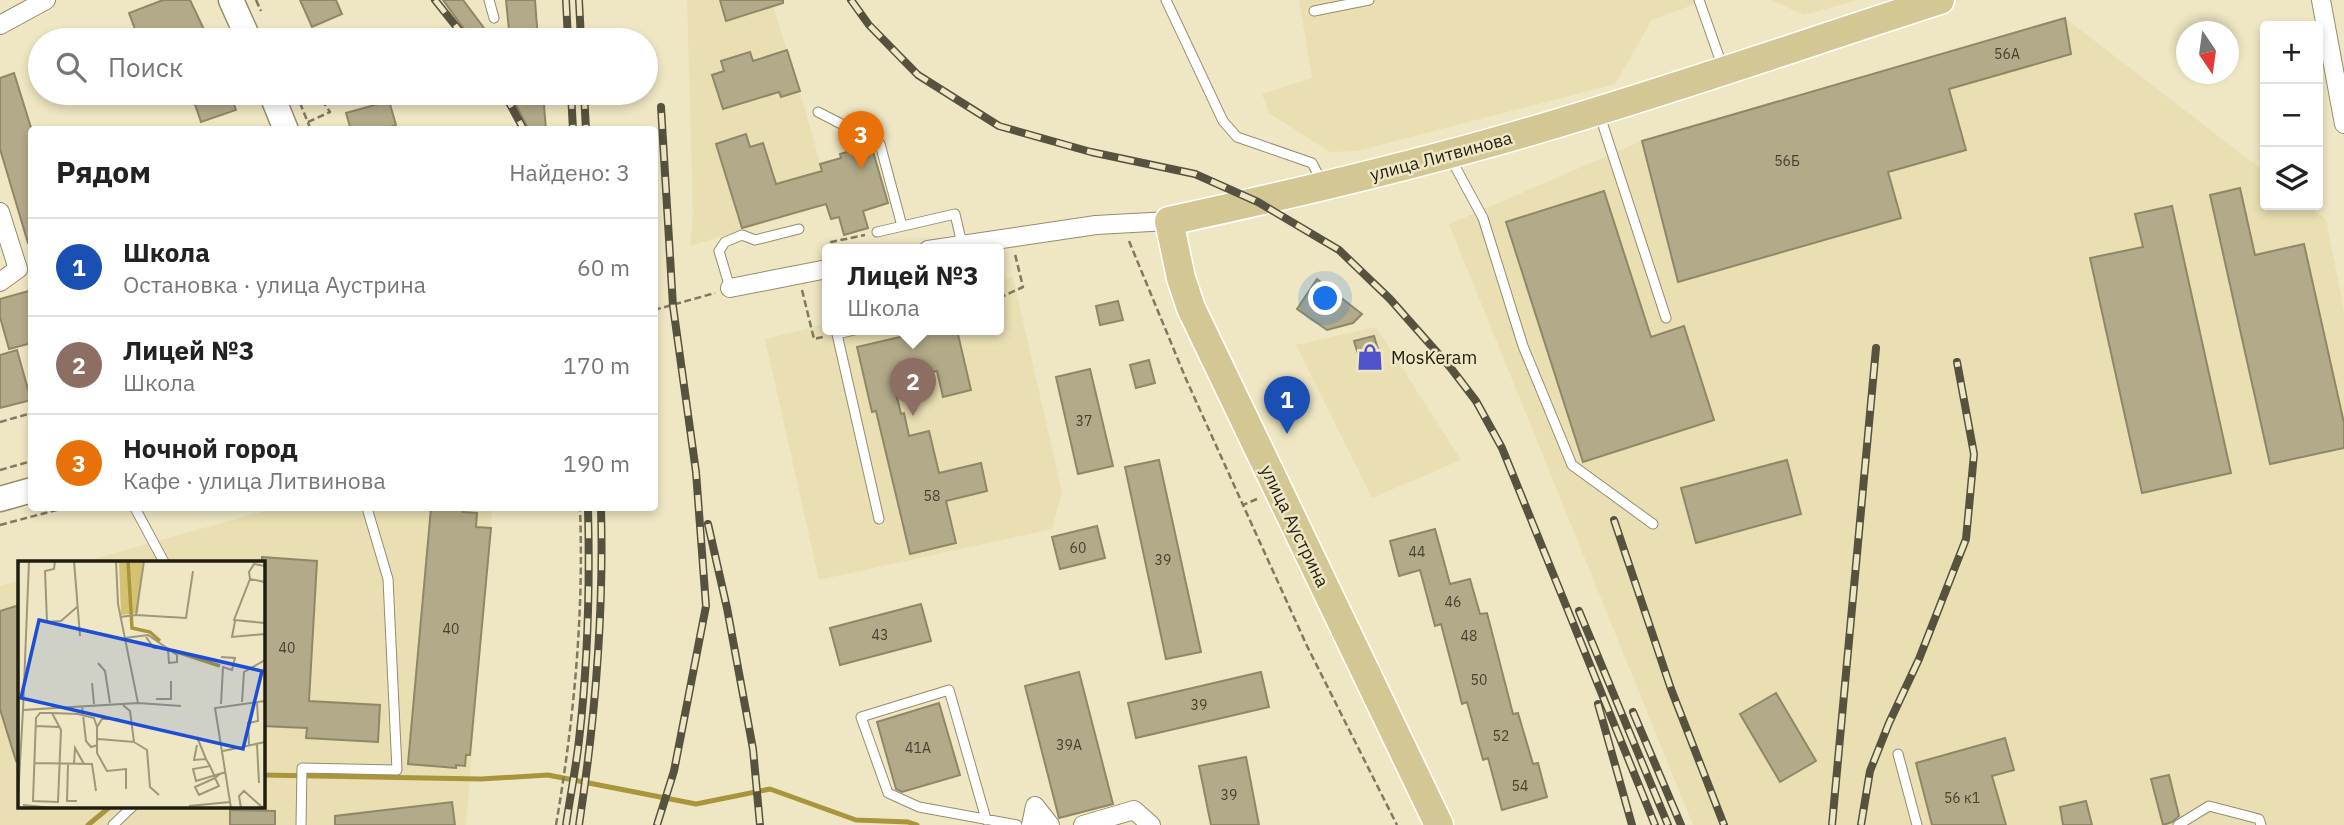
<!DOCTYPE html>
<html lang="ru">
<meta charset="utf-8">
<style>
body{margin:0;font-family:"IBM Plex Sans",sans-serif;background:#f6f6f6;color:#222}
.controls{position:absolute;right:21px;top:21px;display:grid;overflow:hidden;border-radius:7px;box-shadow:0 4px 10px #0003}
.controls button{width:63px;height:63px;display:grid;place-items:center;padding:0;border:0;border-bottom:2px solid #e0e0e0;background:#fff;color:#222;font:35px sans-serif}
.compass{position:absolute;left:2176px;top:21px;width:63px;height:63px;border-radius:50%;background:#fff;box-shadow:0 4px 10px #0003;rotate:167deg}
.you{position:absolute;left:1326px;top:299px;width:24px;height:24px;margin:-18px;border:5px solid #fff;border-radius:50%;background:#1a73e8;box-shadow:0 0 0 10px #1a73e833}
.badge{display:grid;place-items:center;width:46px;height:46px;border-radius:50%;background:#0f766e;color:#fff;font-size:23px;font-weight:700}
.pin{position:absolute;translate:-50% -58px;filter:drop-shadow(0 2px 4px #0008)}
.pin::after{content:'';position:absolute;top:37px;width:24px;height:21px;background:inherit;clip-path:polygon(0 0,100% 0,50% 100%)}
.popup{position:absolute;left:822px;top:244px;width:182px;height:91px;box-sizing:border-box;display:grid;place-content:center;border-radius:7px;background:#fff;filter:drop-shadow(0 2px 5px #0005);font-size:23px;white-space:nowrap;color:#767676}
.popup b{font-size:26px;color:#222}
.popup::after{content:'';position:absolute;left:50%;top:100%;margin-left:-14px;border:14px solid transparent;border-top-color:#fff}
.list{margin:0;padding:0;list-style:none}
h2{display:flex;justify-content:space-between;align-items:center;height:91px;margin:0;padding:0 28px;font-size:30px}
h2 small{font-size:23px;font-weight:400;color:#767676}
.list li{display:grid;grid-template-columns:46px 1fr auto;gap:21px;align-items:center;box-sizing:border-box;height:98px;padding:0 28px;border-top:2px solid #e0e0e0}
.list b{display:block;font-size:26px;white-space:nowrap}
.list p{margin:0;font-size:23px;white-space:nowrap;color:#767676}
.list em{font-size:23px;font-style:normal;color:#767676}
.icon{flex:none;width:38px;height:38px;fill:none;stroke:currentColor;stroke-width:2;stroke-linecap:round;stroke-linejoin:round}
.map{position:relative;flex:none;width:2344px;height:825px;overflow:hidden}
.search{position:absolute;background:#fff;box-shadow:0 4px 10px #0003;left:28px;top:28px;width:630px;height:77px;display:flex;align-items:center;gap:18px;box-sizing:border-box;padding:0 24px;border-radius:38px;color:#767676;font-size:26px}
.panel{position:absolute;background:#fff;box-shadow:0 4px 10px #0003;left:28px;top:126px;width:630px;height:385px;border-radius:7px}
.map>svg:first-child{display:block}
.built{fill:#e9dfb3}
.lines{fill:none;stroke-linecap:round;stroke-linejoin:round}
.stream{stroke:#a9953c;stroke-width:5}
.building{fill:#b2aa88;stroke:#8f8766;stroke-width:2}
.service-casing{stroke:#948c6b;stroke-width:11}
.minor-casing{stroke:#948c6b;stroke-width:20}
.secondary-casing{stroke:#948c6b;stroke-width:27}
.primary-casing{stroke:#fff;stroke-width:31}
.path{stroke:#7f7962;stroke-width:2.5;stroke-dasharray:7 3.5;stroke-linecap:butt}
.service{stroke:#fff;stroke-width:9}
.minor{stroke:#fff;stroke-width:18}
.secondary{stroke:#fff;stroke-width:24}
.primary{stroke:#d3c794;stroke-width:28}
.rail-casing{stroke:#56523f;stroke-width:8}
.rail{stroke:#efe7c3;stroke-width:5;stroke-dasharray:16;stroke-linecap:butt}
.labels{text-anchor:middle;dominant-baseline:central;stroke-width:5;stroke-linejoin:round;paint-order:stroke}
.number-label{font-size:14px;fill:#45412f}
.street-label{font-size:18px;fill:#211e11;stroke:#efe7c3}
.poi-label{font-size:18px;fill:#211e11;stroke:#efe7c3;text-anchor:start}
.inset-river{fill:none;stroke:#a9953c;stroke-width:3.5}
.inset-road{fill:none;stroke:#9d977c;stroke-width:2}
.view{fill:#1d4ed8;fill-opacity:0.15;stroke:#1d4ed8;stroke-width:3.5}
.inset-edge{fill:none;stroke:#211e11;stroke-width:3.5}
</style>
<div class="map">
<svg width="2344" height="825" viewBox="0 0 2344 825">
<rect width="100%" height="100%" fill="#efe7c3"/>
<!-- built -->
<path class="built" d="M687,0H771L800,91L831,203L690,246L693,217Z
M1299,0H1706L1652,20L1615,84L1357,151L1330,152L1269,113L1262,94L1312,78Z
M1771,0H1858L1804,15Z
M2065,18L2265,172V205H2307L2326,219L2344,311V825H1693L1449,224L1642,141Z
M1013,277L1062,492L1052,529L819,580L765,339L827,324V330H999V281Z
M1376,327L1461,460L1372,498L1296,345Z
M275,508H492L466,825H0V586L19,581V806H262V562H83Z"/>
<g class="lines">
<!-- stream -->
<path class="stream" d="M262,775L481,779L548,775L696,804L770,789L856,820L908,822L917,825
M88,825L111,806"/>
</g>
<!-- building -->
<path class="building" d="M163,0H190L209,40H139L129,13Z
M300,0H336L342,14L312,27Z
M443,0H463L493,40H472Z
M506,0H535L538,40H510Z
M720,0H783V3L726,21Z
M2065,18L2071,54L1949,89L1966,150L1888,172L1901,218L1678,282L1642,141Z
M787,50L800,91L781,97L779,92L723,109L712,75L724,71L721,61L750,52L753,61Z
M14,73L32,131V242L28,243L0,149V78Z
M191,93H230L236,110L201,122Z
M515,93H543L546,130H529L516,105Z
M389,101L396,125L382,130H351L346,113Z
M746,134L750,147L763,143L776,184L822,171L820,164L841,158L840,154L868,146L872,148L888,203L863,211L868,228L844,235L839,217L831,219L826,204L742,228L716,144Z
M2240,188L2255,255L2304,244L2344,423V448L2270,464L2210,195Z
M1604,191L1651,337L1684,326L1714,420L1583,462L1506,222Z
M2172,206L2231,473L2142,493L2090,258L2143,247L2135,214Z
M1317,279L1362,314L1353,323L1327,330L1297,309Z
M32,290V343L9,349L0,317V299Z
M1118,301L1123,320L1100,325L1096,306Z
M930,330H957L971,390L943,397L937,371L893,381L901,414L904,413L909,436L929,431L939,473L981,463L987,491L946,501L956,543L910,554L876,411L872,412L857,347Z
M1374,336L1382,362L1362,367L1354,341Z
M17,350L31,400L0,408V355Z
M1149,360L1155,383L1136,388L1130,365Z
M1090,369L1113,466L1078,474L1056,377Z
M1159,460L1201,652L1166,659L1125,467Z
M1787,460L1801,514L1696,543L1681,488Z
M431,508H464L463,512L477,513L476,527L491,528L470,755H466L465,766L456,765V768L408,764Z
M1097,526L1105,558L1060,569L1052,537Z
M1435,529L1450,584L1470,579L1480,614L1487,613L1513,714L1518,713L1533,764L1538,763L1547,797L1502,810L1488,758L1483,760L1467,702L1462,704L1441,624L1435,626L1420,570L1399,576L1390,541Z
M262,557L317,561L309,701L380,705L378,742L306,738L307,728L262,726Z
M921,604L931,641L840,665L830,628Z
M19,605V760L16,761L0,709V611Z
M1079,672L1113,804L1059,818L1025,686Z
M1261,672L1269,707L1136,738L1128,703Z
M1776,693L1816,761L1780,782L1740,714Z
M939,703L960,775L902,792L896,789L877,722Z
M2005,738L2014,770L1992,776L2006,825H1932L1916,763Z
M1246,757L1259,825H1211L1199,766Z
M2169,775L2179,816L2172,822L2163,825L2151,779Z
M2086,801L2092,825H2063L2060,807Z
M452,802L455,825H335V816Z
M230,810L275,811V825H230Z"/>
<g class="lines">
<defs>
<path id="service" d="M489,0L494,18
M1166,0L1223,121L1237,137L1312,163L1322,182
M1699,0L1723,68
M1314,11L1369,0
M818,112L880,144L902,226
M1599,113L1666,318
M1451,159L1483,218L1523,346L1572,465L1653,524
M877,232L955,214L962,244
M730,288L719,251L725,242L742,235L755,240L799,229
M854,330L837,334L879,519
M135,508L164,562
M1898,754L1917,825
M986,820V819L949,690L861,717L888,793L919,807L1017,825
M113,825L133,806
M301,825L302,768L397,770L388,579L367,508
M2178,825L2209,806L2259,819L2261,825"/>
<path id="minor" d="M2321,0L2344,124
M0,25L46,0
M0,212L18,269L0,282
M928,250L1096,225L1169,221
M730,288L827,269
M1031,825L1035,806L1050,825
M1083,825L1134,810L1151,825"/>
<path id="secondary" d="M231,0L249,40
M271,93L286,130
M0,499L32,490"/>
<path id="primary" d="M1439,825L1191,308L1181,278L1169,221C1289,195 1409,167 1528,132C1666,92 1803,44 1940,0"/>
</defs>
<!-- service casing -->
<use href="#service" class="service-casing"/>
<!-- minor casing -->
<use href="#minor" class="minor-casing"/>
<!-- secondary casing -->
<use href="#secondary" class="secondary-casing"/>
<!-- primary casing -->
<use href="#primary" class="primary-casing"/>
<!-- path -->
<path class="path" d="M256,0L261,11
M269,30L273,40
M282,40L292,36L294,40
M247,93L250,100
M296,93L311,130
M308,122L330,112L317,93
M1129,241L1186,379L1243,505
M824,251L831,242L865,235
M802,290L814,339L823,337
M999,298L1023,287L1015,254
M654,310L715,293
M0,422L32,413
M0,470L32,461
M1257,499L1243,505L1307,646L1397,825
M0,525L64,508
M556,825C574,720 584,614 580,508"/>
<!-- service -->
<use href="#service" class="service"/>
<!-- minor -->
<use href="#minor" class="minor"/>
<!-- secondary -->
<use href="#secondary" class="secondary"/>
<!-- primary -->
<use href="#primary" class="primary"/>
<defs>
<path id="rail" d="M435,0L467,40
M566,0L568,40
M579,0L581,40
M851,0L869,25L918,75L999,126L1091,152L1195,174L1258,202L1339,250L1390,299L1450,367L1476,401L1502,448L1655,825
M504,93L524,130
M571,93L573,130
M584,93L586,130
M1614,520L1671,689L1724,825
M708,524L727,608L753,749L760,825
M1579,611L1668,825
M1598,704L1632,825
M1633,712L1681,825
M566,825C570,797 576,768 579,740C588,663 590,585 588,508
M579,825C595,720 604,614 601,508
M657,825L674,771L706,606L696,472L673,306L661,107
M1832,825L1876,348
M1861,825L1870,771L1889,723L1919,659L1966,539L1974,454L1957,362"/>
</defs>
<!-- rail casing -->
<use href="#rail" class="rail-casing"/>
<!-- rail -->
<use href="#rail" class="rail"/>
</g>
<!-- icons -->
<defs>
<symbol id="shop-bare" viewBox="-9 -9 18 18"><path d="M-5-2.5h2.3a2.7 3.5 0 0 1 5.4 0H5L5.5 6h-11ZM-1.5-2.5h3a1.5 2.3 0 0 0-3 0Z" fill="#4f52c8" stroke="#efe7c3" stroke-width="2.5" paint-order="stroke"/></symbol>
</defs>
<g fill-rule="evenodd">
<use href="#shop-bare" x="1351" y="338" width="38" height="38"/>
</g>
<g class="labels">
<!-- number labels -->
<g class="number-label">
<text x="2007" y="54">56А</text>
<text x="1787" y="161">56Б</text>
<text x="1084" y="421">37</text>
<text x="932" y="496">58</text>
<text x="1078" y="548">60</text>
<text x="1417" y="552">44</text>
<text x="1163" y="560">39</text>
<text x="1453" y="602">46</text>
<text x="451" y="629">40</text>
<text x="880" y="635">43</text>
<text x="1469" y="636">48</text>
<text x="287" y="648">40</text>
<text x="1479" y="680">50</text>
<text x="1199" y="705">39</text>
<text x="1501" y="736">52</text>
<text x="1069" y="745">39А</text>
<text x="918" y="748">41А</text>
<text x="1520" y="786">54</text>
<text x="1229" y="795">39</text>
<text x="1962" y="798">56 к1</text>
</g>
<!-- street labels -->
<g class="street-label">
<text transform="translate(1441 156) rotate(-15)">улица Литвинова</text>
<text transform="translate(1295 526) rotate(64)">улица Аустрина</text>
</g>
<!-- poi labels -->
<g class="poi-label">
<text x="1391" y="357">MosKeram</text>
</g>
</g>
<!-- overview -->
<g transform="translate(18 561)">
<rect width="247" height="247" fill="#efe7c3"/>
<path d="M101,0H125L120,52L103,54Z" fill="#d4c271"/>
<path class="inset-river" d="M110,0L114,67L132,71L142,80M159,91L202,105"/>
<path class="inset-road" d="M37,0L36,8L27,10L29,61L43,60L59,46M56,0L62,75M247,5L236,3L231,11L232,18L247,21M232,18L216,59L247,62M118,54L168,57L175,10M102,56L118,54L126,0M217,60L214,76L247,73M128,76L136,87H144M107,77L130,74L159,94V101L151,102L150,89M80,102L87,110L92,142M74,122L76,143M138,138H153V120M224,141L226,111L247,99M120,142L163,145M203,143L205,106L214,109L217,97L203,96M64,145L68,180L73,186L80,184M5,149L11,0M34,152L43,169L40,241L15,240L18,157L22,152H34L60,153L76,157L79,166M101,158H84L79,166V192L89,210L108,208V228M18,165L41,166M179,176L188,198M80,178L116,181L112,150L105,144M116,181L129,189L132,226L141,234M239,183L241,222M179,184L176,199L188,198L192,205M231,184L230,162L240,160L239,141M205,190L247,181M16,202L74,203L78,230M50,203L49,240H59M56,203L57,187L66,203M196,214L192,205L175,208L178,220L208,211M197,217L177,226L181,234L201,225L197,217L202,213M0,237L5,149L120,142L100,43L98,0M5,244L35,247M171,245L212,241M213,247L197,147L247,140M223,247L221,235L226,230L245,247"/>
<path class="view" d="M21,59L244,110L225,188L3,137Z"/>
<rect width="247" height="247" class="inset-edge"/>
</g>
</svg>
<div class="controls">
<button>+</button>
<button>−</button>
<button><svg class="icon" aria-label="layers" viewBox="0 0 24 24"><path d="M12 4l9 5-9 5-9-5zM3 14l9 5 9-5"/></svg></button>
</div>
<svg class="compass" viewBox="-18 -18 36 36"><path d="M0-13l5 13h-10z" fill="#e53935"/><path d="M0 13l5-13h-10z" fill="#767676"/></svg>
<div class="you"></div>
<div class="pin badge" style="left:1287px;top:434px;background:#1a4fb4">1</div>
<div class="pin badge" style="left:913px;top:416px;background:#8d6e63">2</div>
<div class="popup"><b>Лицей №3</b>Школа</div>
<div class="pin badge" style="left:861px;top:169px;background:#e8710a">3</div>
<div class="search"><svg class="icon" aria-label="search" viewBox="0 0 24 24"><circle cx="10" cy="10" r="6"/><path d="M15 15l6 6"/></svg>Поиск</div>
<section class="panel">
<h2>Рядом<small>Найдено: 3</small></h2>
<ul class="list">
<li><span class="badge" style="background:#1a4fb4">1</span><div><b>Школа</b><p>Остановка · улица Аустрина</p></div><em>60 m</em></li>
<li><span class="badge" style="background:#8d6e63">2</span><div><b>Лицей №3</b><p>Школа</p></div><em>170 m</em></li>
<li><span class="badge" style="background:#e8710a">3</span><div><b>Ночной город</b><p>Кафе · улица Литвинова</p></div><em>190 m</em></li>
</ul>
</section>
</div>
